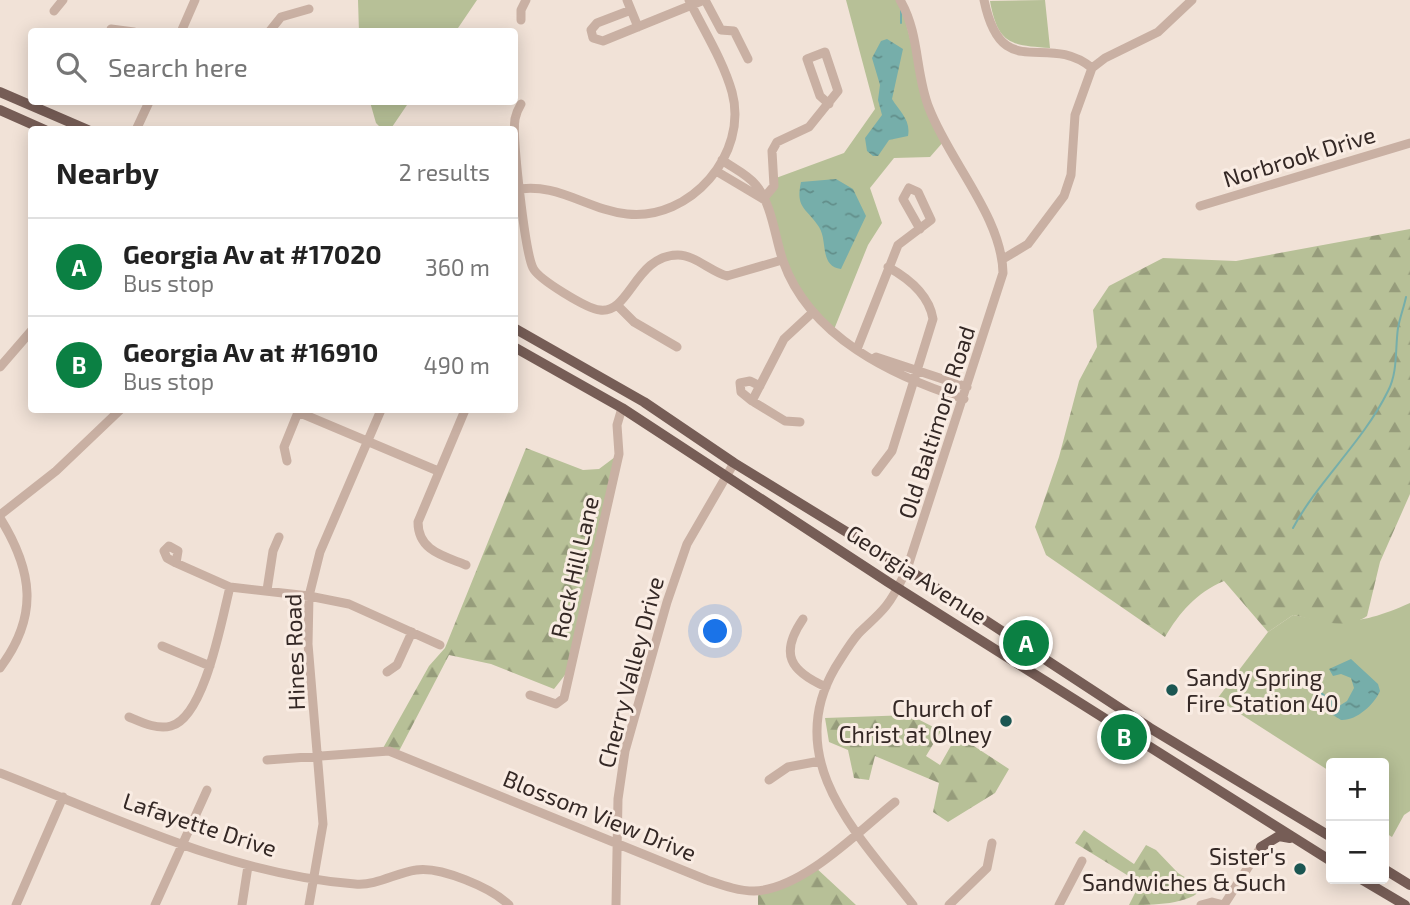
<!DOCTYPE html>
<meta charset="utf-8">
<style>
body{margin:0;font-family:"Exo 2",sans-serif;background:#f6f6f6;color:#222}
.controls{position:absolute;right:21px;bottom:21px;display:grid;overflow:hidden;border-radius:7px;box-shadow:0 4px 18px #0003}
.controls button{width:63px;height:63px;display:grid;place-items:center;padding:0;border:0;border-bottom:2px solid #e0e0e0;background:#fff;color:#222;font:35px sans-serif}
.you{position:absolute;left:716px;top:632px;width:24px;height:24px;margin:-18px;border:5px solid #fff;border-radius:50%;background:#1a73e8;box-shadow:0 0 0 10px #1a73e833}
.badge{display:grid;place-items:center;width:46px;height:46px;border-radius:50%;background:#0b8043;color:#fff;font-size:23px;font-weight:700}
.pin{position:absolute;translate:-50% -50%;border:4px solid #fff;box-shadow:0 2px 7px #0006}
.list{margin:0;padding:0;list-style:none}
h2{display:flex;justify-content:space-between;align-items:center;height:91px;margin:0;padding:0 28px;font-size:30px}
h2 small{font-size:23px;font-weight:400;color:#767676}
.list li{display:grid;grid-template-columns:46px 1fr auto;gap:21px;align-items:center;box-sizing:border-box;height:98px;padding:0 28px;border-top:2px solid #e0e0e0}
.list b{display:block;font-size:26px;white-space:nowrap}
.list p{margin:0;font-size:23px;white-space:nowrap;color:#767676}
.list em{font-size:23px;font-style:normal;color:#767676}
.icon{flex:none;width:38px;height:38px;fill:none;stroke:currentColor;stroke-width:2;stroke-linecap:round;stroke-linejoin:round}
.map{position:relative;flex:none;width:1410px;height:905px;overflow:hidden}
.search{position:absolute;background:#fff;box-shadow:0 4px 18px #0003;left:28px;top:28px;width:490px;height:77px;display:flex;align-items:center;gap:18px;box-sizing:border-box;padding:0 24px;border-radius:7px;color:#767676;font-size:26px}
.panel{position:absolute;background:#fff;box-shadow:0 4px 18px #0003;left:28px;top:126px;width:490px;height:287px;border-radius:7px}
.map>svg:first-child{display:block}
.green{fill:#b7c097}
.forest{fill:url(#forest-firs)}
.water{fill:url(#water-ripples)}
.lines{fill:none;stroke-linecap:round;stroke-linejoin:round}
.stream{stroke:#76aeaa;stroke-width:2}
.minor{stroke:#c9b0a3;stroke-width:9}
.major{stroke:#765d56;stroke-width:10}
.poi-dot{fill:#1b5652;stroke:#f9ece3;stroke-width:2.5}
.labels{text-anchor:middle;dominant-baseline:central;stroke-width:6;stroke-linejoin:round;paint-order:stroke}
.street-label{font-size:23px;fill:#342825;stroke:#f9ece3}
.poi-label{font-size:23px;fill:#342825;stroke:#f9ece3;text-anchor:end}
</style>
<div class="map">
<svg width="1410" height="905" viewBox="0 0 1410 905">
<defs>
<pattern id="forest-firs" width="22" height="20" patternUnits="userSpaceOnUse" patternTransform="scale(1.75)"><rect width="22" height="20" fill="#b7c097"/><path d="M5 1l3.5 6h-7zM16 11l3.5 6h-7z" fill="#969c7b"/></pattern>
<pattern id="water-ripples" width="26" height="14" patternUnits="userSpaceOnUse" patternTransform="scale(1.75)"><rect width="26" height="14" fill="#76aeaa"/><path d="M2 4q2-2 4 0t4 0M15 11q2-2 4 0t4 0" fill="none" stroke="#628e8a"/></pattern>
</defs>
<rect width="100%" height="100%" fill="#f1e2d7"/>
<!-- green -->
<path class="green" d="M358,0H477L456,31L359,32Z
M846,0H900L923,88L944,141L930,157L894,158L870,188L882,223L868,245L833,332L793,284L763,199L776,178L844,153L875,109Z
M1045,0L1050,48C1011,45 998,45 990,1Z
M370,102H409L390,130L382,129L376,123Z
M1410,603V811L1404,815L1392,837L1384,832V763H1331V772L1217,699L1268,632L1293,615C1342,625 1363,624 1410,603Z"/>
<!-- forest -->
<path class="forest" d="M1410,229V494L1380,562L1367,616C1346,631 1317,620 1293,615L1268,632L1224,581C1196,593 1180,612 1165,637L1046,555L1035,527L1059,457L1079,381L1097,347L1093,310L1109,286L1163,258L1236,261Z
M526,448L583,470L599,469L619,454L572,666L554,689L491,664L449,655L398,753L382,750L429,666L445,648Z
M910,715L941,731L926,756L940,765L957,735L1009,769L995,793L948,822L933,812L939,783L875,756L869,780L854,778L848,750L829,742L825,718Z
M1084,830L1134,864L1146,845L1156,850L1178,873L1203,888C1190,905 1152,905 1129,905L1140,883L1075,843Z
M814,866L856,905H758V890L776,888Z"/>
<!-- water -->
<path class="water" d="M887,39L903,49L892,99C900,112 911,120 908,136L889,140L878,156H873L867,151L865,138L882,115L878,100L880,85L872,58L881,41Z
M836,179L853,189L866,216L841,269C819,266 828,241 819,227C807,208 795,209 801,182Z
M1351,659L1378,684L1380,691C1374,705 1356,721 1341,720L1312,702L1315,690H1319L1339,706L1347,701L1354,688L1351,678L1341,674L1333,676L1329,669Z"/>
<g class="lines">
<!-- stream -->
<path class="stream" d="M901,23V11
M1293,528C1318,481 1363,442 1388,391C1398,372 1395,349 1398,328C1400,317 1404,307 1406,297"/>
<!-- minor -->
<path class="minor" d="M627,0L638,27
M705,0L721,30L734,31L748,59
M900,0C920,34 915,73 929,108C949,161 1002,217 1003,273L907,569C901,581 895,595 886,606C878,616 868,624 859,633C850,643 842,657 835,668C781,761 859,836 913,905
M984,0C1002,86 1046,30 1092,68
M631,10L597,23L591,30L593,38L603,41L704,0
M54,11L63,0
M521,20V10L526,0
M111,29L134,32
M181,32L195,0
M269,32L281,17L309,9
M521,104C518,109 516,114 515,119C512,138 525,252 533,268C538,279 587,309 600,310C630,314 635,255 678,255C695,255 711,272 727,276L782,260
M136,130L149,102
M722,160C733,168 747,174 756,185C772,204 775,238 783,261C810,337 892,376 964,399
M716,171L763,199
M514,190C557,181 587,210 627,214C690,221 749,154 732,92C723,60 703,29 689,0
M763,199L774,186L772,151L777,142L809,127L838,91L825,52L807,59L820,96L829,104
M1200,206L1410,143
M1003,259L1028,244L1064,196L1071,175L1075,115L1092,68L1105,58L1158,32L1192,0
M618,306L634,322L677,347
M857,349L898,245L931,220L918,192L909,188L903,199L920,229
M876,357L967,387
M0,367L32,330
M752,401L741,392L740,383L750,381L760,386
M465,410L418,522C418,551 444,556 466,565
M298,412L438,471
M800,422L785,421L752,401L784,339L812,313
M287,461L284,447L299,410
M876,472L892,451L933,319C929,294 908,278 888,267
M0,515L56,471L120,410
M0,518C33,571 39,616 0,668
M176,563L178,551L169,546L164,551L167,558L176,563L230,587L309,596L349,604L440,645
M267,590L273,551L279,537
M803,619C779,654 790,671 826,687
M162,646L210,666
M387,672L397,665L412,632
M530,695L556,704L564,698L619,454L617,425L622,408
M129,717C141,722 157,730 171,726C205,717 222,618 230,587
M267,760L389,751L707,880C722,885 738,891 754,891C802,890 859,831 895,802
M0,773C114,817 231,875 355,884C377,886 395,873 416,870C440,866 492,888 509,905
M769,780L788,767L820,761
M16,905L63,797
M155,905L207,790
M242,905L248,866
M309,905L323,824L308,644L309,596L320,552L381,410
M616,905L618,799L625,751L667,602L687,544L734,463
M949,905L987,868L992,843
M1059,905L1082,861
M1201,905L1212,902L1224,905
M1224,905L1261,847"/>
<!-- major -->
<path class="major" d="M0,92L88,130
M0,110L45,130
M514,328L644,402L734,463L907,569L1150,728L1331,837
M514,347L622,408L888,582L1331,861
M1261,847L1279,836L1290,838
M1384,869L1410,885
M1361,879L1405,905"/>
</g>
<!-- markers -->
<g class="poi-dot">
<circle cx="1172" cy="690" r="7"/>
<circle cx="1006" cy="721" r="7"/>
<circle cx="1300" cy="869" r="7"/>
</g>
<g class="labels">
<!-- street labels -->
<g class="street-label">
<text transform="translate(1299 156) rotate(-17)">Norbrook Drive</text>
<text transform="translate(936 422) rotate(-72)">Old Baltimore Road</text>
<text transform="translate(574 567) rotate(-77)">Rock Hill Lane</text>
<text transform="translate(917 574) rotate(33)">Georgia Avenue</text>
<text transform="translate(294 652) rotate(-92)">Hines Road</text>
<text transform="translate(630 672) rotate(-75)">Cherry Valley Drive</text>
<text transform="translate(600 815) rotate(22)">Blossom View Drive</text>
<text transform="translate(200 824) rotate(18)">Lafayette Drive</text>
</g>
<!-- poi labels -->
<g class="poi-label">
<text x="1186" y="677" text-anchor="start">Sandy Spring<tspan x="1186" dy="26">Fire Station 40</tspan></text>
<text x="992" y="708">Church of<tspan x="992" dy="26">Christ at Olney</tspan></text>
<text x="1286" y="856">Sister's<tspan x="1286" dy="26">Sandwiches &amp; Such</tspan></text>
</g>
</g>
</svg>
<div class="controls">
<button>+</button>
<button>−</button>
</div>
<div class="you"></div>
<div class="pin badge" style="left:1026px;top:643px">A</div>
<div class="pin badge" style="left:1124px;top:737px">B</div>
<div class="search"><svg class="icon" aria-label="search" viewBox="0 0 24 24"><circle cx="10" cy="10" r="6"/><path d="M15 15l6 6"/></svg>Search here</div>
<section class="panel">
<h2>Nearby<small>2 results</small></h2>
<ul class="list">
<li><span class="badge">A</span><div><b>Georgia Av at #17020</b><p>Bus stop</p></div><em>360 m</em></li>
<li><span class="badge">B</span><div><b>Georgia Av at #16910</b><p>Bus stop</p></div><em>490 m</em></li>
</ul>
</section>
</div>
